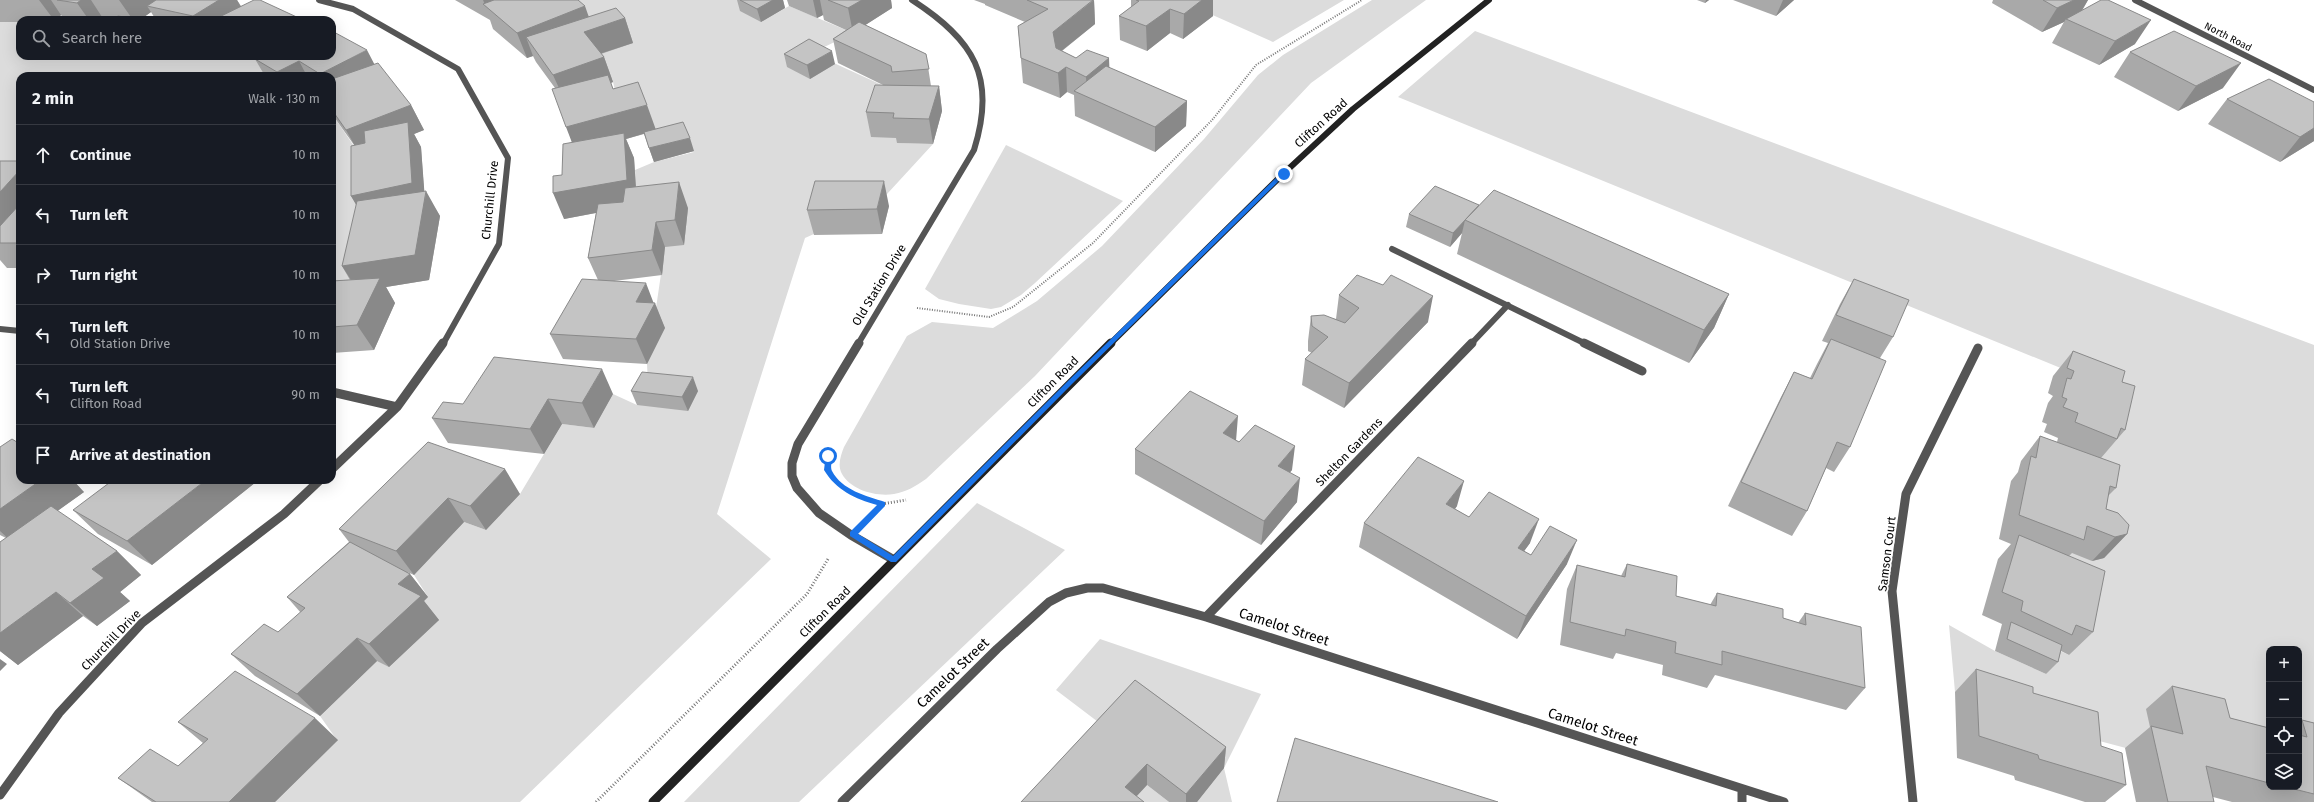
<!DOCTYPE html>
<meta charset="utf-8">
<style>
body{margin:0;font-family:"Fira Sans",sans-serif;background:#242831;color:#f1f3f6}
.controls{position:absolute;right:12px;bottom:12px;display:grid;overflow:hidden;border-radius:8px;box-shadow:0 4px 16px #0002}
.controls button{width:36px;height:36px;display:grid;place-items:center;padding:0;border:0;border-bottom:1px solid #363941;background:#171b24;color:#f1f3f6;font:20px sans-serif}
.stop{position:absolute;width:12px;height:12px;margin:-9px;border:3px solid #1a73e8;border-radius:50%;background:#fff}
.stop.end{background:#1a73e8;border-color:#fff;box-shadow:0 1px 4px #0008}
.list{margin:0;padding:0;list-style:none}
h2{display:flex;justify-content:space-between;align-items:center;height:52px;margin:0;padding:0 16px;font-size:17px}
h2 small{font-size:13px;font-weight:400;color:#9ea1a6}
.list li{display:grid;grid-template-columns:26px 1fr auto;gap:12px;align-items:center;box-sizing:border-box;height:60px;padding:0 16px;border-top:1px solid #363941}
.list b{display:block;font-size:15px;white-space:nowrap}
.list p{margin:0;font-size:13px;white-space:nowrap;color:#9ea1a6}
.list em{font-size:13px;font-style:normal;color:#9ea1a6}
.icon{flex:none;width:22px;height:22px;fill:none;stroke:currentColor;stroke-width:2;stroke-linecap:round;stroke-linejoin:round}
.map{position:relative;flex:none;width:2314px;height:802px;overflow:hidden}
.search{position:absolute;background:#171b24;box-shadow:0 4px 16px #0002;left:16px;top:16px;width:320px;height:44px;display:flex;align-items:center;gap:10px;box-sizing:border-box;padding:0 14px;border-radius:12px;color:#9ea1a6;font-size:15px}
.panel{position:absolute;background:#171b24;box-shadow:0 4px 16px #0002;left:16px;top:72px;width:320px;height:412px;border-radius:12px}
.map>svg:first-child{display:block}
.green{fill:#dcdcdc}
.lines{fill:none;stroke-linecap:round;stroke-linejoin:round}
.path-far1{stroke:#777;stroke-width:2;stroke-dasharray:1 1.5;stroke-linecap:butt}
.path{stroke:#777;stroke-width:3;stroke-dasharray:1 2;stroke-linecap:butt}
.street-far1{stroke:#555;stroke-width:6}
.street{stroke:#555;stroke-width:9}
.secondary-far1{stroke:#222;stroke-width:6}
.secondary{stroke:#222;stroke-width:9}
.wall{fill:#a9a9a9}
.shaded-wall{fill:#898989}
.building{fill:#c4c4c4;stroke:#898989}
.route{fill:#1a73e8}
.labels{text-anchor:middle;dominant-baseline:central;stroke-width:3.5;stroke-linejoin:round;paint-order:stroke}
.far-street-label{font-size:10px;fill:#000;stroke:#fff}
.street-label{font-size:12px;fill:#000;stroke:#fff}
.near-street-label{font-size:14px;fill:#000;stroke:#fff}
</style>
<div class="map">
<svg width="2314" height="802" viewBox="0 0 2314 802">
<rect width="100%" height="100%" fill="#fff"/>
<!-- green -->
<path class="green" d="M550,0H761V22L789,6L853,33L812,53L895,91L898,143L933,144L876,206L805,238L717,514L771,559L520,802H275L337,740L320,716L428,597L414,575L464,522L486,530L520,494L562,424L594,428L613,394L637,405L648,385L647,364L665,328L656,308L665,247L637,205L635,170L654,162L694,152L656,130L617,99L613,82Z
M1179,0H1344L1273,42Z
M1372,0H1426L1311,83L1035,376L926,479C916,486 906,492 894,494C876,497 851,490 842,474C837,465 841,455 844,447L907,336L932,322L993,328L1037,301L1102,246L1204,139L1258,75L1283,55Z
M0,22H20V56H253L273,66L285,76H20V187H0Z
M1475,31L2314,345V753L2299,749V649H2269V757L2156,756L2073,734L2010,709L1955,692L1949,625L1995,651L2046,674L2053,648L2069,655L2077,619L2062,564L2096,464L2107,387L1398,97Z
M332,114L360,155L358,291L332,317Z
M1006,145L1123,201L1035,283L1021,295L1001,307L991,309L959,304L939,299L925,289Z
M977,503L1065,550L799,802H684Z
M1100,639L1261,694L1224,768L1232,802H1197L1224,768L1110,731L1056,690Z
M1147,785L1169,802H1131Z"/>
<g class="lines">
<!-- path-far1 -->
<path class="path-far1" d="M917,308L989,317L1013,307L1093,243L1213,119L1256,65L1362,0"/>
<!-- path -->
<path class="path" d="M854,494L882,504L875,512
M882,504L906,500
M596,802L807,594L828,559"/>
<!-- street-far1 -->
<path class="street-far1" d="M319,0L353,9L458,69L508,158L499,244L443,344
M2135,0L2314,90
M1392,249L1586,344
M0,329L20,331
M858,344L974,150C997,77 974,40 912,0
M1471,344L1508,305"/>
<!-- street -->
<path class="street" d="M859,343L798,444L792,463V476L797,488L819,513L851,535L894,560
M1584,343L1642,371
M332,392L397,407
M332,469L397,407L443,343
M1206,617L1472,343
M1742,789V802
M0,795L59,713L142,623L284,514L320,480
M842,802L997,649L1049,602L1066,593L1087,588H1103L1206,617L1784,802
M1913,802L1892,591L1906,494L1978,348"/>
<!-- secondary-far1 -->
<path class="secondary-far1" d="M1110,344L1283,174L1353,109L1489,0"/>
<!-- secondary -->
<path class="secondary" d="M653,802L1111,343"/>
</g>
<!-- wall -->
<path class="wall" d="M0,0H237L241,6L301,19L302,20H156L151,12L141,19L144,20H65L61,15L56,20H20V22H0Z
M455,0H578L589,17L625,18L633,43L601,54L604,57L613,82L611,83L613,89L655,129L694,151L654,162L644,134L626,139L634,158L636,187L688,208L684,245L665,247L662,275L614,281L654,303L665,328L647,364L563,359L550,334L598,280L588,258L596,213L564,219L562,175L572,142L555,88L536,62L533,56L527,58L493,29L490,20Z
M737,0H783L785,8L761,22L740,11Z
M787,0H891L892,8L865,25L926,54L931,86H939L942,111L933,144L897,143L896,138L871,137L866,112L883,85L838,63L833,39L846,30L824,20L823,15L817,18L789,6Z
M974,0H1094L1095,24L1062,51L1076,58H1109V68L1187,101L1186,126L1155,152L1075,116L1074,95L1067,92L1060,98L1023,83L1018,26L1025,22L985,5V4Z
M1131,0H1213V16L1183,39L1170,33L1147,51L1120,40L1119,16L1131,7Z
M1697,0H1709L1705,3Z
M1733,0H1794L1776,16Z
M1993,0H2088L2082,11L2135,44L2099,65L2052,43L2064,22L2042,32L1992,3Z
M2130,52L2223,88L2178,111L2114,77Z
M784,54L835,64L810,79L787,67Z
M253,56H332L374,64L411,105L424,130L414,134L421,147L424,191L440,216L429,280L386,287L395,303L374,350L332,353V281L350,280L342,266L357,205L351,196L354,145L332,114V76H265L255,59L257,58Z
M2227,99L2314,102V141L2280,162L2208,124Z
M0,161H20V268H7L0,260Z
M1479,205L1478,206L1729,294L1714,328L1689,363L1457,254L1462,233L1450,247L1406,227L1409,214Z
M889,206L882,234L814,235L807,210Z
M1854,279L1893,337L1880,358L1850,447L1834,472L1826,468L1807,511L1792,536L1728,506L1781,397L1794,372L1810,378L1817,364L1828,343L1822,341L1840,304Z
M1383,285L1428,322L1344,408L1302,385L1305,359L1312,353L1308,351V341L1311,316L1336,319L1339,295Z
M2073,351L2122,382L2125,430L2101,458L2116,488L2108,496L2106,509L2127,534L2104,558L2092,561L2072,553L2069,556L2093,632L2069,655L2061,651L2058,662L2046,674L1995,651L2002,624L1982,615L1998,559L2011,544L1999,539L2011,481L2018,472L2021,461L2040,436L2057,442L2058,438L2044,432L2047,424L2042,422L2048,403L2053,396L2048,393L2053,376Z
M631,391H698L688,411L637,405Z
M613,394L594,428L562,424L544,454L448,443L432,418L463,404Z
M1236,440L1292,470L1290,472L1297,502L1261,545L1135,474V449Z
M428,442L520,494L486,530L464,522L414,575L407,572L410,574L428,597L424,601L439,620L389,667L377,661L320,716L255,676L231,654L278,632L301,613L287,597L349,542L339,529Z
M0,447L84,492L57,511L117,551L141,575L120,592L130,601L97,626L83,616L18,665L0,651V542L6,538L0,535Z
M256,482L152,565L98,534L73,510Z
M1457,506L1455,509L1469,517L1530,543L1524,551L1531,555L1567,564L1517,639L1359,547L1364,523Z
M1627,564L1676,596L1710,605L1717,593L1783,618L1798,623L1805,613L1865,688L1846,710L1715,675L1707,688L1662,675L1663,665L1616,653L1613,659L1560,645L1567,589L1577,565L1621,576Z
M1976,669L2033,693L2101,746L2126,785L2105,802H2085L2015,780L2014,776L1957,758L1955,692Z
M1135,680L1226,747L1224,768L1197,802H1169L1147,785L1137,796L1021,802Z
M2172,686L2230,718L2269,728V787H2299V723L2302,720L2314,723V802H2232L2213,797L2214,802H2136L2125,748L2150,727L2146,709Z
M178,722L338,740L275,802H152L118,778L178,766L203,743Z"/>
<!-- shaded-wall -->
<path class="shaded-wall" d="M39,0H51L61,15L56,20H54Z
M81,0H91L104,20H89L77,3Z
M119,0H168L147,6L151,12L140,20H133Z
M219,0H237L246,16L214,20H196L193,16Z
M483,0H537L486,7Z
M773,0H783L785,8L761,22L757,9Z
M813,0H820L823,15L817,18Z
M862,0H891L892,8L853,33L848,8Z
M1094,0L1095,24L1055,56L1053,32Z
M1202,0H1213V16L1183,39L1184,14Z
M1706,0H1709L1705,3Z
M1783,0H1794L1776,16Z
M2074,0H2088L2079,15L2066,19L2064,22L2042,32L2057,8Z
M585,6L593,29L625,18L633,43L593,56L526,37L533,56L527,58L517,33Z
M1170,9V33L1147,51L1146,26Z
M2151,20L2135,44L2099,65L2115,41Z
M367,50L380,75L332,94V76H322L320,74Z
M832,51L835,64L810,79L807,65Z
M604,57L613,82L564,99L553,75Z
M1109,58L1110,83L1087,97L1086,77Z
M299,61L307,76H280L277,72Z
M2241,63L2223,88L2178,111L2196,86Z
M1066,67L1067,92L1060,98L1058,73Z
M939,86L942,111L933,144L929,119Z
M1187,101L1186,126L1155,152V127Z
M411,105L424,130L414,134L421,147L425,200L426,191L440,216L429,280L386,287L395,303L374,350L357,325L358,291L342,266L366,222L351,196L360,155L346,130Z
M647,105L656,130L626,139L634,158L637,205L564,219L553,193L576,153L566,127Z
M2314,128V141L2280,162L2300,137Z
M690,138L694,151L654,162L649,148Z
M20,170V219L0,242V192Z
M884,181L889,206L882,234L877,209Z
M679,182L688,208L684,245L675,220Z
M1479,205L1475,219L1465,220L1462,233L1450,247L1453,233Z
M656,222L665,247L662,275L652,250Z
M646,283L654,304L655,303L665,328L647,364L636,339V302Z
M1729,294L1714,328L1689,363L1704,330Z
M1433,296L1428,322L1344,408L1349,383Z
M602,369L613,394L594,428L582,403Z
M693,377L698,391L688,411L682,397Z
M548,399L562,424L544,454L530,429Z
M1238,416L1236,441L1223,433Z
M1295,446L1292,470L1275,490L1278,466Z
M505,469L520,494L486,530L470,506Z
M1300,478L1297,502L1261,545L1264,521Z
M41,480H73L84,492L13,543L0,531V509Z
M206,480H255L256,482L152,565L127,541Z
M1464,481L1457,506L1440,529L1446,504Z
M448,498L464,522L414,575L396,551Z
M1539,519L1530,543L1509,572L1518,548Z
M2127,534L2104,558L2092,561L2115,537Z
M1577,540L1567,564L1517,639L1526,616Z
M117,551L141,575L120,592L130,601L97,626L70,603L92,569Z
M410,574L428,597L424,601L439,620L389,667L369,644L398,584Z
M56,592L83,616L18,665L0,651V633Z
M357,638L377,661L320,716L297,694Z
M0,659L7,664L0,671Z
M315,718L338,740L275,802H229Z
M1226,747L1224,768L1197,802H1186V794Z
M1147,764V785L1131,802L1125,787Z"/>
<!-- building -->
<path class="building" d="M57,0H81L77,3Z
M156,0H219L193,16L147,6Z
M254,0H260L301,19L299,20H213Z
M494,0H578L585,6L517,33L483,4Z
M740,0H773L757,9Z
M828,0H862L848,8Z
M1027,0H1093L1053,32L1056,48L1076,58L1087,50L1109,58L1086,77L1066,67L1058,73L1021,58L1018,26L1048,9Z
M1136,0H1202L1184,14L1170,9L1146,26L1119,16L1139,1Z
M2043,0H2074L2057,8Z
M2101,0H2108L2151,20L2115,41L2066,19Z
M616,8L625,18L584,32L604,57L553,75L526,37Z
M118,16L144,20H112Z
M859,22L926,54L929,69L892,72L891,66L833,39Z
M332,31L367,50L320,74L299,61L277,72L255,59L261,56H332Z
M2174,31L2241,63L2196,86L2130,52Z
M809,39L832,51L807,65L784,54Z
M378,63L411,105L346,130L332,110V79Z
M1106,66L1187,101L1155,127L1074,91Z
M608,75L613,89L638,82L647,105L566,127L552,89Z
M2269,79L2314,102V128L2300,137L2227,99Z
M875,85L939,86L929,119L893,118L894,113L866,112Z
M408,122L412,183L351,196V146L365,143L364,131Z
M683,122L690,138L649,148L644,132Z
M624,133L627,180L553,193V176L562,175L563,144Z
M0,161H20V170L0,192Z
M815,181H884L877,209L807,210Z
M679,182L675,220L656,222L652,250L588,258L598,204L623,202L625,188Z
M1435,186L1479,205L1453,233L1409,214Z
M1494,190L1729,294L1704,330L1465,220Z
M426,191L415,255L342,266L357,201Z
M20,204V243H0V226Z
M1357,275L1383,285L1391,275L1433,296L1349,383L1305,359L1328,337L1312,326L1311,316L1324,315L1345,323L1359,308L1339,295Z
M380,278L357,325L332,327V281Z
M582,279L646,283L636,302L655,303L636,339L550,334Z
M1854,279L1909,300L1893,337L1836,315Z
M1831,339L1886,361L1850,447L1837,442L1807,511L1741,482L1794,372L1812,379Z
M2073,351L2125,371L2122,382L2135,386L2125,430L2121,428L2117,439L2075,422L2078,413L2063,407L2067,399L2062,397L2067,378L2071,379L2074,371L2067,368Z
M494,357L602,369L582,403L548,399L530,429L432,418L443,402L463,404Z
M642,372L693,377L682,397L631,391Z
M1190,391L1238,416L1223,433L1239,442L1255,425L1295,446L1278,466L1300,478L1264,521L1135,449Z
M2040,436L2120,465L2116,488L2110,486L2106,509L2118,513L2129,525L2127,534L2115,537L2087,526L2084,540L2019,515L2031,456L2036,458Z
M12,439L20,444V480H41L0,509V447Z
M428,442L505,469L470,506L448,498L396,551L339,529Z
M1418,457L1464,481L1446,504L1469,517L1489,492L1539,519L1518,548L1531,555L1550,526L1577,540L1526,616L1364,523Z
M113,480H206L127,541L73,510Z
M51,506L117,551L92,569L104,578L70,603L56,592L0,633V542Z
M2019,535L2105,571L2093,632L2076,625L2072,635L2021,611L2023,601L2002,592Z
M350,542L410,574L398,584L421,596L369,644L357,638L297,694L231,654L264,624L278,632L305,608L287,597Z
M1627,564L1677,576L1676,596L1716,606L1717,593L1783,609V618L1806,625L1805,613L1861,627L1865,688L1722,651V665L1675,653L1676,642L1626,629L1625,636L1570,622L1577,565L1625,577Z
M2011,622L2062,645L2058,662L2007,639Z
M1976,669L2033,687V693L2098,712L2101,746L2122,753L2126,785L2039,759L2038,755L1979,736Z
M235,671L315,718L229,802H156L118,778L150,749L178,766L208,739L178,722Z
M1135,680L1226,747L1186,794L1147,764L1125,787L1144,802H1021Z
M2172,686L2225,699L2230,718L2269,728V783L2206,766L2214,802H2168L2151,726L2183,734Z
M2302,720L2314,723V794L2286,787H2299V735L2307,737Z
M1295,738L1498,802H1277Z"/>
<!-- route -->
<path class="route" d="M1282,172L1286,174L1072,384L896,562H891L850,536V532L877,505C855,499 836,490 824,470L826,454L832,456C832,460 830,467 832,471C842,490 866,496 885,502V506L858,534L893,556L1068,381Z"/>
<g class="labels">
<!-- far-street labels -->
<g class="far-street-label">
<text transform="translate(2228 37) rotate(27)">North Road</text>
</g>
<!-- street labels -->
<g class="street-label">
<text transform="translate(1321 123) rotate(-42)">Clifton Road</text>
<text transform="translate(490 200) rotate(-84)">Churchill Drive</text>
<text transform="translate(879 285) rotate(-59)">Old Station Drive</text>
<text transform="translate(1053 382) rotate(-45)">Clifton Road</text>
<text transform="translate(1349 452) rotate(-46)">Shelton Gardens</text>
<text transform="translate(1887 554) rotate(-83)">Samson Court</text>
<text transform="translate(825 612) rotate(-45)">Clifton Road</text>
<text transform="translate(111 640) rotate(-46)">Churchill Drive</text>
</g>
<!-- near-street labels -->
<g class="near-street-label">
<text transform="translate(1284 627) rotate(18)">Camelot Street</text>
<text transform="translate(953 673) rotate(-44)">Camelot Street</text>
<text transform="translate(1593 727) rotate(18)">Camelot Street</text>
</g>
</g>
</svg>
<div class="controls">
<button>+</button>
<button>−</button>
<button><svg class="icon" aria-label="locate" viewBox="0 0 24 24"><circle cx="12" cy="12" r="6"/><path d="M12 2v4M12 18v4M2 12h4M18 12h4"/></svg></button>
<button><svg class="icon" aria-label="layers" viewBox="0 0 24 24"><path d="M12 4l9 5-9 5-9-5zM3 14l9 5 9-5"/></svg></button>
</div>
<div class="stop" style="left:828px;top:456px"></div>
<div class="stop end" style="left:1284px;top:174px"></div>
<div class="search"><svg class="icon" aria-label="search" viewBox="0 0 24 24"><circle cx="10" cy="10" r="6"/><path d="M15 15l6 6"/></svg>Search here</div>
<section class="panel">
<h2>2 min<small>Walk · 130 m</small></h2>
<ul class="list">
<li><svg class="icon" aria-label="ahead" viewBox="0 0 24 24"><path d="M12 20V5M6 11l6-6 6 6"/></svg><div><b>Continue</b></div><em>10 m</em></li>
<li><svg class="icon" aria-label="left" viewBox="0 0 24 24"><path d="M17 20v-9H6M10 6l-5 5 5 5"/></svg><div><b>Turn left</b></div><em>10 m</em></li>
<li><svg class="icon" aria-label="right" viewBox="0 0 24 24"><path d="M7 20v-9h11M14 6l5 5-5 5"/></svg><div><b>Turn right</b></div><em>10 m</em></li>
<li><svg class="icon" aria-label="left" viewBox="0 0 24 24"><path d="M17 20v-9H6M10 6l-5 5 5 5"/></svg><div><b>Turn left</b><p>Old Station Drive</p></div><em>10 m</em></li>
<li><svg class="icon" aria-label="left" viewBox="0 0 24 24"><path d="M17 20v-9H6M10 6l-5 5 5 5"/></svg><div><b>Turn left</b><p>Clifton Road</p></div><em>90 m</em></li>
<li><svg class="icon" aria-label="arrive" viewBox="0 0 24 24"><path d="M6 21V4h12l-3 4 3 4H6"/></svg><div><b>Arrive at destination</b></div></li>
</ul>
</section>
</div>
